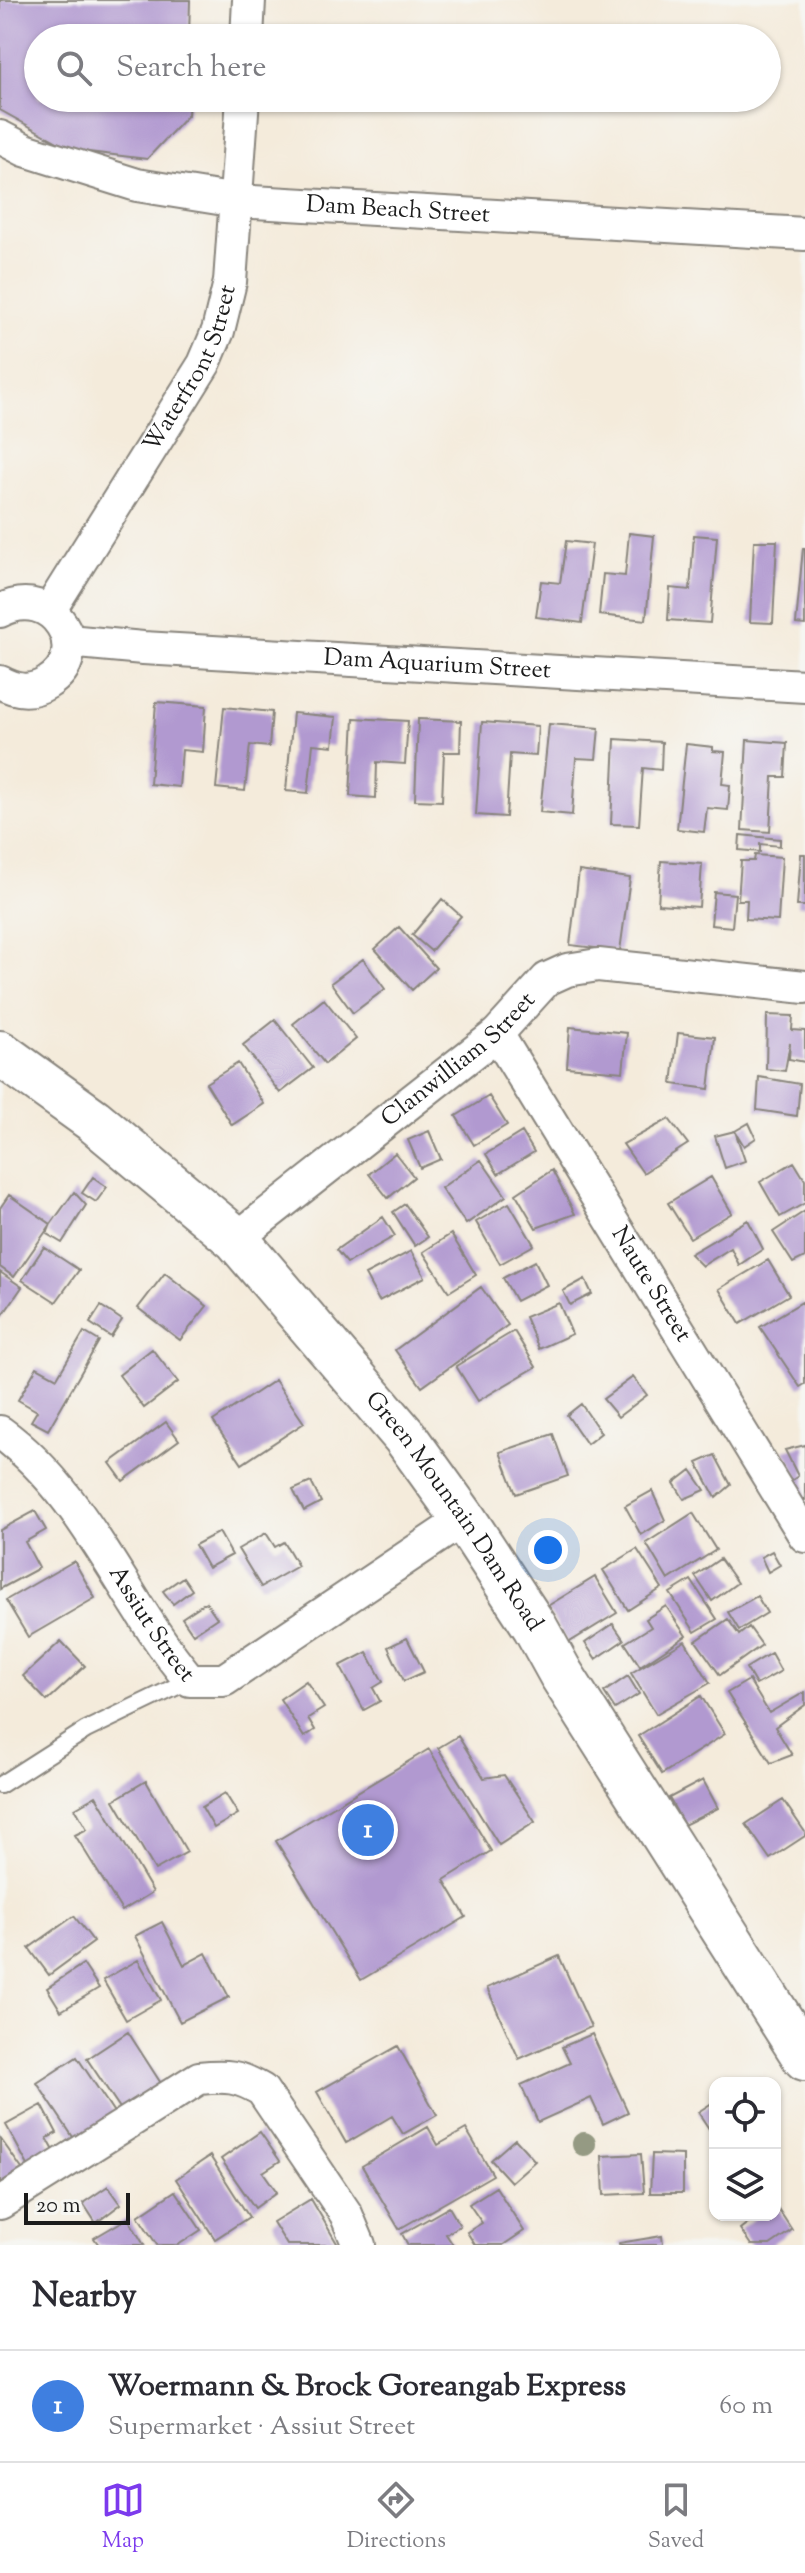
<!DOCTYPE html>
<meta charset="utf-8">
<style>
body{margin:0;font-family:"Sorts Mill Goudy",serif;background:#f2f2f3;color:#2b2b33}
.controls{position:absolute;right:24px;bottom:24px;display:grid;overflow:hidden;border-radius:16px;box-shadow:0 2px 6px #0004}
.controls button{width:72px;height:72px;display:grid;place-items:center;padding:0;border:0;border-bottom:2px solid #e1e1e2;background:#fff;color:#2b2b33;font:40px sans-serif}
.scale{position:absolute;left:24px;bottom:20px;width:106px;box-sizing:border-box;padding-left:8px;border:4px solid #1c1c1c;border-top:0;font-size:22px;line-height:28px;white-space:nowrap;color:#1c1c1c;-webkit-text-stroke:6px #f6f6f2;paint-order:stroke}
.you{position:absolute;left:548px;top:1550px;width:28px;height:28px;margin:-20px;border:6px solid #fff;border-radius:50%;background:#1a73e8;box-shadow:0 0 0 12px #1a73e833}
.badge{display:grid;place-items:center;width:52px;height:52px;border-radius:50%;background:#7c3aed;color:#fff;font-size:26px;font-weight:700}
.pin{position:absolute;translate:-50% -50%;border:4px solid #fff;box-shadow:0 2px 8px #0006}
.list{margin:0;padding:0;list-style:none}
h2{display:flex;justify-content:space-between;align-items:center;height:104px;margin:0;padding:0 32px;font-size:34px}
h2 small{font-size:26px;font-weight:400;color:#7c7c81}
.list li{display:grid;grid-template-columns:52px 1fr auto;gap:24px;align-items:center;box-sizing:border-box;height:112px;padding:0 32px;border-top:2px solid #e1e1e2}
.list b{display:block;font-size:30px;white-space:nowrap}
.list p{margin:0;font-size:26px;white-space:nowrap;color:#7c7c81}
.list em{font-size:26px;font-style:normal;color:#7c7c81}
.icon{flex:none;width:44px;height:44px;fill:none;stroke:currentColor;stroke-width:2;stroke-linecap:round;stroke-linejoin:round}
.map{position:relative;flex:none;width:805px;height:2245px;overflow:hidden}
.search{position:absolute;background:#fff;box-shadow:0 2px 6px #0004;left:24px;right:24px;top:24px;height:88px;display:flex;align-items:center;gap:20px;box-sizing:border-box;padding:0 28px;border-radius:44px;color:#7c7c81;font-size:30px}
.sheet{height:216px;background:#fff}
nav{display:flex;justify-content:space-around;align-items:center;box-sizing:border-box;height:112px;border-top:2px solid #e1e1e2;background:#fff;font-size:22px;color:#7c7c81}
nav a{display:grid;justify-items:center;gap:4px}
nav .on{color:#7c3aed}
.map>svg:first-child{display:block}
.building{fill:#b199d0}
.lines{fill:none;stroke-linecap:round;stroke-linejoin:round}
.lane-casing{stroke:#88847c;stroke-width:20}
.street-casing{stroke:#88847c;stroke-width:36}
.secondary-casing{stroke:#88847c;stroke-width:48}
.lane{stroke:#fff;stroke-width:16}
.street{stroke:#fff;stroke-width:32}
.secondary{stroke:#fff;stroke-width:44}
.tree{fill:#959a83}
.labels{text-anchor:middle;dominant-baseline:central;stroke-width:7;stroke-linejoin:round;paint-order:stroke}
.street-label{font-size:24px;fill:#1c1c1c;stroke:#f6f6f2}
</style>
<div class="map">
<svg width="805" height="2245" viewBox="0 0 805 2245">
<rect width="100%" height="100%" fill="#f6f6f2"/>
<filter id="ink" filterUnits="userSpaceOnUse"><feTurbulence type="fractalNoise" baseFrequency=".0125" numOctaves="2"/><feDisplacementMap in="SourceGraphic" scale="16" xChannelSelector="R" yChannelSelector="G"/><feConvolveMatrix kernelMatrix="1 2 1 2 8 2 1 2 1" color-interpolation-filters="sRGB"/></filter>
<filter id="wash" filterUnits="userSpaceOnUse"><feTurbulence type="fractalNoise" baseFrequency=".006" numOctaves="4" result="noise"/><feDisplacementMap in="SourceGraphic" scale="32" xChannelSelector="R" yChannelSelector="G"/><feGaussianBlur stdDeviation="1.8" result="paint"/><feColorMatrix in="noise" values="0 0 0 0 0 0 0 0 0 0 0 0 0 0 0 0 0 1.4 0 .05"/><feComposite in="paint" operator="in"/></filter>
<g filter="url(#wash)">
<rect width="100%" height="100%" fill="#f4ebdb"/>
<g id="blocks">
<!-- building -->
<path class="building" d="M0,0H190L189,38H38V98H189L188,115L147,159L72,150L0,110Z
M629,533L654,536L646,620L599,615L603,574L625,576Z
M694,535L717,537L710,623L668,620L670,588L690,590Z
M566,541L592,544L582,623L536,617L541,581L560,583Z
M754,541H777L773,623L750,622Z
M803,548H805V625L796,624Z
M156,702L206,706L203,752L182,750L179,787L150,784Z
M224,707L272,712L269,747L250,745L245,791L216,788Z
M293,713L336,717L333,746L313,744L308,793L286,791Z
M354,718L408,721L405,764L377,762L376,798L350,796Z
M418,719L461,721L460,752H444L442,801L415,800Z
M482,722L538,726L536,756L510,754L506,817L476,815Z
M549,724L599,728L596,759L576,758L572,815L540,812Z
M615,739L662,742L661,770L643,768L639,825L611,824Z
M747,740L787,743L785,777H773L770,832L742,830Z
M686,744L713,747V751L725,752L722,784L730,785L728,810L707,808L704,832L677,829Z
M740,835L780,839V846L760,844V852L739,850Z
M801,854H805V906H797Z
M755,855L782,857L778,921L746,919L747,900H738L741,861H754Z
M661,861L702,864L699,907L658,904Z
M579,871L630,878L620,951L570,945Z
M714,892L735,894L732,927L711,925Z
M442,899L461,916L431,951L412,935Z
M399,927L436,968L412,990L375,949Z
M363,959L385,989L353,1013L331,983Z
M324,999L356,1039L325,1064L293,1024Z
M767,1015L793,1016L792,1030L805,1031V1062L789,1059L790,1043L785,1071L766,1069Z
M275,1020L313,1068L280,1093L243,1045Z
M570,1027L627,1033L623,1072L567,1067Z
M678,1033L715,1037L709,1089L672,1084Z
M238,1063L264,1104L232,1125L206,1083Z
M759,1077L800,1084L797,1116L757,1110Z
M489,1096L507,1125L474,1145L456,1116Z
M669,1119L688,1144L643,1173L623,1144Z
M749,1123L756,1138L744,1146L735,1131Z
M429,1131L441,1159L420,1168L408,1140Z
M735,1131L745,1161L725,1168L715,1136Z
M522,1132L534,1152L498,1174L486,1154Z
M395,1153L414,1177L388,1198L369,1174Z
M481,1160L506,1196L466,1224L441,1188Z
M794,1162L805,1180V1203L780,1217L760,1182Z
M552,1170L575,1214L536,1228L516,1194Z
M93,1177L107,1187L96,1202L82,1193Z
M711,1177L732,1213L690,1238L668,1203Z
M74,1192L86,1205L62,1243L47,1234L51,1224L14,1277L0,1267V1208L9,1195L51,1224Z
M509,1203L534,1245L500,1264L476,1222Z
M405,1204L428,1237L415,1246L393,1212Z
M805,1211V1257L793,1263L773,1232Z
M383,1217L395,1236L347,1263L336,1250Z
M748,1220L763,1249L739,1265L731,1248L702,1266L690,1254Z
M451,1234L476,1275L449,1292L423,1252Z
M44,1247L79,1270L56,1302L22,1280Z
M411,1251L425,1277L379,1301L365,1275Z
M768,1260L789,1295L740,1324L719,1289Z
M535,1261L547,1285L516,1301L503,1278Z
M0,1272L22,1287L0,1319Z
M165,1273L207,1306L180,1340L138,1308Z
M585,1279L592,1294L570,1305L563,1291Z
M481,1287L508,1325L422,1387L395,1350Z
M802,1302L805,1308V1384L800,1387L760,1327Z
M559,1303L572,1334L539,1349L525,1317Z
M101,1306L122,1320L111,1337L90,1323Z
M514,1331L536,1367L478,1401L456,1366Z
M84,1332L99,1341L48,1430L31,1421L37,1411L18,1400L37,1367L57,1378Z
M152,1349L178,1382L144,1408L119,1375Z
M633,1377L647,1395L618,1417L603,1399Z
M275,1380L304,1423L242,1464L213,1421Z
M581,1404L601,1433L587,1444L567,1415Z
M166,1422L179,1440L123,1481L110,1463Z
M553,1434L568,1476L516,1494L500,1452Z
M805,1445V1500L800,1502L787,1484L798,1476L785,1450Z
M715,1455L731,1485L716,1498L697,1463Z
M691,1470L705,1490L684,1499L674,1483Z
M311,1482L321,1502L304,1511L293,1490Z
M652,1491L665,1520L641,1535L625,1506Z
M35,1511L46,1530L25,1542L39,1568L0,1589V1530Z
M693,1513L716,1550L668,1580L646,1543Z
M219,1532L232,1555L208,1568L195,1545Z
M266,1533L275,1547L284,1542L298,1566L261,1587L238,1549Z
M637,1549L662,1588L628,1610L603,1570Z
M772,1551L780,1565L768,1572L761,1557Z
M720,1559L737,1583L712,1601L695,1576Z
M74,1561L95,1598L28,1637L6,1600Z
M183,1577L192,1590L173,1604L163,1591Z
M595,1577L617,1613L568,1643L546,1607Z
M691,1580L717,1619L695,1632L670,1593Z
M757,1596L767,1613L739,1630L728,1612Z
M206,1602L217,1618L193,1634L182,1618Z
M666,1606L686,1636L640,1666L625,1643L651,1627L646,1619Z
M728,1619L739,1635L749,1627L762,1645L720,1675L696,1641Z
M613,1624L624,1640L596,1659L585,1643Z
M407,1638L424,1672L404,1681L388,1647Z
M61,1641L85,1666L47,1701L23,1676Z
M685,1641L710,1683L656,1714L631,1673Z
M367,1652L383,1682L373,1688L380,1701L364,1710L340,1666Z
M771,1653L781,1671L756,1685L746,1668Z
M628,1676L639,1694L615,1709L604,1692Z
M749,1680L769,1713L805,1692V1705L775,1727L792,1755L771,1763L727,1693Z
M306,1681L324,1708L308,1718L315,1730L304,1737L280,1699Z
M701,1696L725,1734L662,1774L638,1736Z
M458,1736L484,1778L504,1775L535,1822L499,1845L438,1748Z
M429,1749L491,1851L444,1880L466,1917L361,1980L276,1841Z
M703,1780L718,1808L684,1825L669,1798Z
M146,1781L187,1852L155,1870L114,1800Z
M225,1793L238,1814L214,1828L202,1807Z
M96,1796L153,1892L122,1911L75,1835L87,1829L75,1808Z
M783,1800L805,1832V1836L770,1859L746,1824Z
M74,1916L94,1942L49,1975L29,1948Z
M162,1922L184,1965L206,1953L229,1997L180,2022L135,1936Z
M559,1956L591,2027L519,2059L487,1988Z
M138,1960L161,2000L126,2020L103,1980Z
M83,1964L99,1988L61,2011L47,1988Z
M128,2032L164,2088L124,2114L87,2059Z
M592,2034L628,2112L603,2124L591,2098L538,2122L521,2085L570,2063L562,2047Z
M398,2046L437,2115L403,2134L392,2116L346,2143L317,2092Z
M77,2057L117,2117L77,2143L37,2083Z
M715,2101V2138L698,2112Z
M42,2105L57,2133L47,2138L57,2156L31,2171L6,2125Z
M428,2127L438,2145L466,2129L493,2175L399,2229L362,2166Z
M260,2132L280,2161L263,2172L277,2192L255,2208L221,2159Z
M0,2138L22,2169L0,2183Z
M515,2139L535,2161L511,2182L491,2160Z
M641,2154L644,2193L604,2195L602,2156Z
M652,2154L683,2155V2193H650Z
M210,2156L249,2217L215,2239L176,2179Z
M108,2186L121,2204L96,2223L83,2203Z
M496,2187L524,2231L503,2245H475L467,2232L482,2223L469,2204Z
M175,2191L201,2230L178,2245H157L138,2216Z
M311,2199L338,2245H287L273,2222Z
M775,2204L792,2230L770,2245H751L740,2229L758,2215H775Z
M449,2207L460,2226L446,2234L453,2245H408L402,2234Z
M128,2218L144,2245H99L94,2238Z
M662,2236L663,2245H619V2243Z"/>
</g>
</g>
<g filter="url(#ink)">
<use href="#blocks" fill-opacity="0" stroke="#88847c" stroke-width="2"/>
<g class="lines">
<defs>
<path id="lane" d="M0,1785L86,1730L190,1680"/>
<g id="street">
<path d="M247,38L249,0"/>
<path id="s1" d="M0,137L25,150L137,185L237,201L805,234"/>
<path d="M0,611C53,582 96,653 47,683C31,693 16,691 0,682"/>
<path id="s2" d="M49,611L204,364L218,331L230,282L243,98"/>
<path id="s3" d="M68,641L143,648L805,686"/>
<path id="s4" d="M497,1034L805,1536"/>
<path id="s5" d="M236,1239L497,1034L547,979L567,970L598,965L805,987"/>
<path id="s6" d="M0,1432C86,1494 123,1601 190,1680H224L464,1519"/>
<path d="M0,2203L199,2078C227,2075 238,2076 262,2090L346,2214L359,2245"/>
</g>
<g id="secondary">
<path id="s7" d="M0,1053L93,1120L236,1239L405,1437L464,1519L535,1627L561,1674L805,2058"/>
</g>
</defs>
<!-- lane casing -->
<use href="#lane" class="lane-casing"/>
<!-- street casing -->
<use href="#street" class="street-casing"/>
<!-- secondary casing -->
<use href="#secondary" class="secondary-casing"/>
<!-- lane -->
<use href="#lane" class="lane"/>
<!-- street -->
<use href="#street" class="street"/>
<!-- secondary -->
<use href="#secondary" class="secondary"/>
</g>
<!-- trees -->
<circle class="tree" cx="584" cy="2144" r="12"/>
</g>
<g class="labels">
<!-- street labels -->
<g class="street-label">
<text stroke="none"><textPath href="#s1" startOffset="408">Dam Beach Street</textPath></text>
<text stroke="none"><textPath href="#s2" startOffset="282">Waterfront Street</textPath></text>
<text stroke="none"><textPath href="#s3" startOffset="370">Dam Aquarium Street</textPath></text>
<text stroke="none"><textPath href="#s5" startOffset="286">Clanwilliam Street</textPath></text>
<text stroke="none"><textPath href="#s4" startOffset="294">Naute Street</textPath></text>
<text stroke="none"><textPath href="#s7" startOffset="650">Green Mountain Dam Road</textPath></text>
<text stroke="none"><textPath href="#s6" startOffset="246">Assiut Street</textPath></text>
</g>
</g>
</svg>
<div class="controls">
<button><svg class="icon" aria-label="locate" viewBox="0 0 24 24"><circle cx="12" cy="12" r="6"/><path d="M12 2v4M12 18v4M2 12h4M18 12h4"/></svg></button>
<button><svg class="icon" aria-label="layers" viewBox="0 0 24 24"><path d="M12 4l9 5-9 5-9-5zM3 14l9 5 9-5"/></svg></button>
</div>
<div class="scale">20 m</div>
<div class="you"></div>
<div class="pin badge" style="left:368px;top:1830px;background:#3f7fe0">1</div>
<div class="search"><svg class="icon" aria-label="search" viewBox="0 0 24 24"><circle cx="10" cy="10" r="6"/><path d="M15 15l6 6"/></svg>Search here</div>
</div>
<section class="sheet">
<h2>Nearby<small></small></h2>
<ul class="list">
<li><span class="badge" style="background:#3f7fe0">1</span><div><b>Woermann &amp; Brock Goreangab Express</b><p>Supermarket · Assiut Street</p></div><em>60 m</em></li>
</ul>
</section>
<nav>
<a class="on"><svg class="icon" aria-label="map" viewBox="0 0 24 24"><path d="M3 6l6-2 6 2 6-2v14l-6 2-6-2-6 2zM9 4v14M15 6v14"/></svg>Map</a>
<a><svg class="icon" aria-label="directions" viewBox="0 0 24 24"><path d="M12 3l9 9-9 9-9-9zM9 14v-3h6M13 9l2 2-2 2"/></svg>Directions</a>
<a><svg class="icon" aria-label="saved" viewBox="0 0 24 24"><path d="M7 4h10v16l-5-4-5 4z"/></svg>Saved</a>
</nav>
